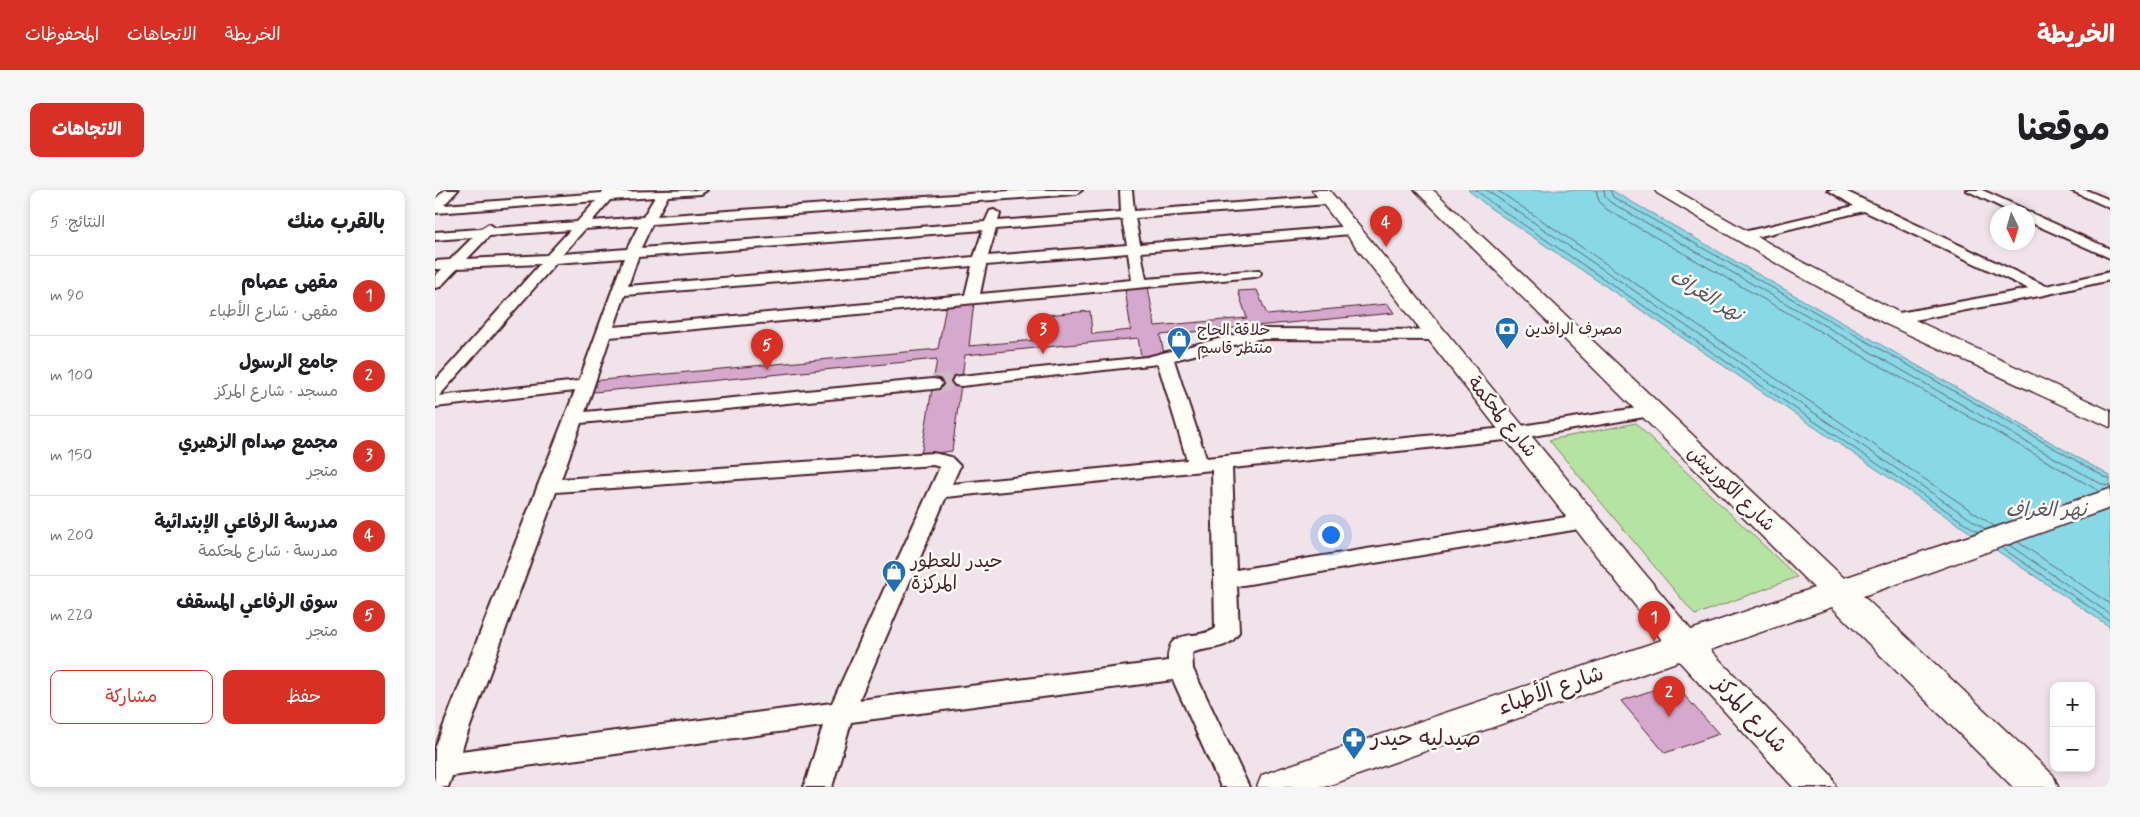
<!DOCTYPE html>
<html lang="ar">
<meta charset="utf-8">
<style>
body{margin:0;font-family:Mynerve,"Playpen Sans Arabic",sans-serif;background:#f6f6f6;color:#202124;direction:rtl}
.controls{position:absolute;right:15px;bottom:15px;display:grid;overflow:hidden;border-radius:10px;box-shadow:0 2px 8px #0003}
.controls button{width:45px;height:45px;display:grid;place-items:center;padding:0;border:0;border-bottom:1px solid #e0e0e0;background:#fff;color:#202124;font:25px sans-serif}
.compass{position:absolute;left:1555px;top:15px;width:45px;height:45px;border-radius:50%;background:#fff;box-shadow:0 2px 8px #0003;rotate:175deg}
.you{position:absolute;left:895px;top:344px;width:18px;height:18px;margin:-12px;border:4px solid #fff;border-radius:50%;background:#1a73e8;box-shadow:0 0 0 8px #1a73e833}
.badge{display:grid;place-items:center;width:32px;height:32px;border-radius:50%;background:#d93025;color:#fff;font-size:16px;font-weight:700}
.pin{position:absolute;translate:-50% -41px;filter:drop-shadow(0 1px 2px #0008)}
.pin::after{content:'';position:absolute;top:26px;width:18px;height:15px;background:inherit;clip-path:polygon(0 0,100% 0,50% 100%)}
.list{margin:0;padding:0;list-style:none}
h2{display:flex;justify-content:space-between;align-items:center;height:65px;margin:0;padding:0 20px;font-size:21px}
h2 small{font-size:16px;font-weight:400;color:#757577}
.list li{display:grid;grid-template-columns:32px 1fr auto;gap:15px;align-items:center;box-sizing:border-box;height:80px;padding:0 20px;border-top:1px solid #e0e0e0}
.list b{display:block;font-size:19px;white-space:nowrap}
.list p{margin:0;font-size:16px;white-space:nowrap;color:#757577}
.list em{font-size:16px;font-style:normal;color:#757577}
.actions{display:flex;gap:10px;padding:15px 20px}
.actions a{flex:1;padding:11px 0;border:1px solid #d93025;border-radius:10px;text-align:center;font-size:18px;color:#d93025}
.actions .main{background:#d93025;color:#fff}
.map{position:relative;flex:none;width:1675px;height:597px;overflow:hidden;direction:ltr;border-radius:10px}
header{display:flex;align-items:center;gap:30px;box-sizing:border-box;height:70px;padding:0 25px;background:#d93025;color:#fff}
header strong{font-size:24px}
nav{display:flex;gap:28px;margin-inline-start:auto;font-size:18px}
.intro{display:flex;align-items:center;justify-content:space-between;box-sizing:border-box;height:120px;padding:0 30px}
h1{margin:0;font-size:35px}
.button{padding:12px 22px;border-radius:10px;background:#d93025;color:#fff;font-size:18px;font-weight:700}
main{display:flex;gap:30px;padding:0 30px}
aside{flex:1;background:#fff;border-radius:10px;box-shadow:0 2px 8px #0003}
.map>svg:first-child{display:block}
.green{fill:#b5e3a1;stroke:#808166}
.water{fill:#89d8e6;stroke:#708e9b}
.lines{fill:none;stroke-linecap:round;stroke-linejoin:round}
.shore{stroke:#636976;stroke-width:1}
.building{fill:#d4a9cd;stroke:#4a1f2b}
.street-tunnel{stroke:#d0bcc4;stroke-width:18;stroke-dasharray:18 9;stroke-linecap:butt}
.street-casing{stroke:#4a1f2b;stroke-width:4}
.secondary-casing{stroke:#4a1f2b;stroke-width:3}
.street{fill:#fdfcf7;fill-rule:evenodd}
.secondary{fill:#fdfcf7;fill-rule:evenodd}
.labels{text-anchor:middle;dominant-baseline:central;stroke-width:5;stroke-linejoin:round;paint-order:stroke}
.far-poi-label{font-size:16px;fill:#4a1f2b;stroke:#fdfcf7;text-anchor:start}
.street-label{font-size:19px;fill:#4a1f2b;stroke:#fdfcf7}
.poi-label{font-size:19px;fill:#4a1f2b;stroke:#fdfcf7;text-anchor:start}
.water-label{font-size:20px;font-style:italic;fill:#5d5663;stroke:#fdfcf7}
.near-street-label{font-size:22px;fill:#4a1f2b;stroke:#fdfcf7}
.near-poi-label{font-size:22px;fill:#4a1f2b;stroke:#fdfcf7;text-anchor:start}
</style>
<header>
<strong>الخريطة</strong>
<nav><a>الخريطة</a><a>الاتجاهات</a><a>المحفوظات</a></nav>
</header>
<div class="intro"><h1>موقعنا</h1><a class="button">الاتجاهات</a></div>
<main>
<div class="map">
<svg width="1675" height="597" viewBox="0 0 1675 597">
<rect width="100%" height="100%" fill="#f1e3ea"/>
<filter id="ink" filterUnits="userSpaceOnUse"><feTurbulence type="fractalNoise" baseFrequency=".02" numOctaves="2"/><feDisplacementMap in="SourceGraphic" scale="10" xChannelSelector="R" yChannelSelector="G"/><feConvolveMatrix kernelMatrix="1 2 1 2 8 2 1 2 1" color-interpolation-filters="sRGB"/></filter>
<g filter="url(#ink)">
<!-- green -->
<path class="green" d="M1201,233V234L1362,387L1260,425L1114,250Z"/>
<!-- water -->
<path class="water" d="M1033,0H1176L1675,286V437L1055,18Z"/>
<g class="lines">
<!-- shore -->
<path class="shore" d="M1041,0L1058,14L1543,342
M1051,0L1550,339
M1062,0L1559,336
M1161,0L1164,11L1171,19L1664,301
M1169,0L1170,7L1175,12L1602,258L1668,295L1675,296
M1175,0L1178,7L1675,290
M1583,352L1675,414
M1574,355L1675,424
M1567,358L1675,431"/>
</g>
<!-- building -->
<path class="building" d="M713,97L720,136L812,128L803,101L822,100L832,125L953,114L959,123L725,145L729,164L706,166L703,148L530,165L517,261L486,265L502,169L148,203L156,191L503,159L511,115L539,112L534,156L601,150V126L655,121L657,144L696,140L690,99Z
M1238,493L1284,544L1230,563L1186,511Z"/>
<g class="lines">
<!-- street-tunnel -->
<path class="street-tunnel" d="M498,194L526,191"/>
<defs>
<path id="street" d="M10,0H23L9,15L167,3L170,0H183L181,2L272,0L266,4L233,6L222,26L590,0H647L641,4L217,34L206,58L550,32L555,21L559,20L565,24L563,31L686,22L685,0H697L699,21L893,6L899,10L893,14L700,28L705,54L916,36L923,40L916,44L706,62L711,89L824,80L826,83L824,86L819,87L175,147L150,222L498,189L504,190L507,194L504,198L498,199L146,233L126,289L498,263L516,267L525,276L517,294L752,270L723,174L526,196L520,195L517,191L520,187L526,186L712,167L823,139L1001,140L1009,145L1001,150L823,149L739,170L771,268L1080,237L1215,216L1221,217L1224,221L1221,225L1215,226L1080,249L797,278L801,380L1150,324L1157,326L1160,331L1157,336L1150,338L802,396L804,442C794,461 774,456 757,463L758,479L814,597H786L738,490L416,532L397,597H369L388,536L17,586L13,597H0V558L140,201L0,217V191L105,74L23,78L5,97L0,98V86L7,79H0V71L15,70L38,47L0,50V42L46,39L54,34L60,38L142,32L161,11L0,23V9ZM220,7L208,27L157,31L175,10ZM687,29L692,55L553,66L561,39ZM204,35L192,59L128,64L150,39ZM135,40L112,65L32,69L54,46ZM548,40L539,67L193,96L203,67ZM693,63L697,90L545,104L551,75ZM189,68L144,191L4,206L121,73ZM537,76L530,105L179,137L190,105ZM498,275L505,277L397,513L26,561L121,302ZM777,280L780,439C760,451 732,436 733,471L424,510L511,307Z
M1393,0H1408L1611,96L1675,82V90L1609,105L1459,134L1454,132L1451,129L1459,124L1594,99L1429,21L1309,50L1302,46L1304,43L1419,16Z
M1531,0H1547L1589,19L1591,22L1596,23L1675,59V68L1592,31V22H1576Z
M1635,0H1651L1675,10V18Z"/>
<path id="secondary" d="M877,0H894L1256,440L1379,398L980,0H998L1409,388L1675,299V318L1428,406L1618,585L1623,597H1578L1397,417L1275,460L1396,585L1401,597H1358L1244,471L889,597H822L827,585L841,580L1227,450Z
M1220,0H1240L1367,72L1467,124L1675,221V237L1451,134L1353,80L1222,3Z"/>
</defs>
<!-- street casing -->
<use href="#street" class="street-casing"/>
<!-- secondary casing -->
<use href="#secondary" class="secondary-casing"/>
<!-- street -->
<use href="#street" class="street"/>
<!-- secondary -->
<use href="#secondary" class="secondary"/>
</g>
</g>
<!-- icons -->
<defs>
<symbol id="bank-pin" viewBox="-11 -11 22 30"><path d="M0 17L-7.5 6A9.5 9.5 0 1 1 7.5 6Z" fill="#1f6fb2" stroke="#fdfcf7"/><path d="M-6-4H6V4H-6ZM0-2.3a2.3 2.3 0 1 0 0 4.6a2.3 2.3 0 1 0 0-4.6Z" fill="#fff"/></symbol>
<symbol id="shop-pin" viewBox="-11 -11 22 30"><path d="M0 17L-7.5 6A9.5 9.5 0 1 1 7.5 6Z" fill="#1f6fb2" stroke="#fdfcf7"/><path d="M-5-2.5h2.3a2.7 3.5 0 0 1 5.4 0H5L5.5 6h-11ZM-1.5-2.5h3a1.5 2.3 0 0 0-3 0Z" fill="#fff"/></symbol>
<symbol id="pharmacy-pin" viewBox="-11 -11 22 30"><path d="M0 17L-7.5 6A9.5 9.5 0 1 1 7.5 6Z" fill="#1f6fb2" stroke="#fdfcf7"/><path d="M-2-6h4v4h4v4h-4v4h-4v-4h-4v-4h4Z" fill="#fff"/></symbol>
</defs>
<g fill-rule="evenodd">
<use href="#bank-pin" x="1058" y="125" width="28" height="38"/>
<use href="#shop-pin" x="730" y="135" width="28" height="38"/>
<use href="#shop-pin" x="445" y="368" width="28" height="38"/>
<use href="#pharmacy-pin" x="905" y="535" width="28" height="38"/>
</g>
<g class="labels">
<!-- far-poi labels -->
<g class="far-poi-label">
<text x="1090" y="139">مصرف الرافدين</text>
<text x="762" y="140">حلاقة الحاج<tspan x="762" dy="18">منتظر قاسم</tspan></text>
</g>
<!-- street labels -->
<g class="street-label">
<text transform="translate(1067 227) rotate(51)">شارع لمحكمة</text>
<text transform="translate(1296 299) rotate(44)">شارع الكورنيش</text>
</g>
<!-- poi labels -->
<g class="poi-label">
<text x="476" y="371">حيدر للعطور<tspan x="476" dy="22">المركزة</tspan></text>
</g>
<!-- water labels -->
<g class="water-label">
<text transform="translate(1271 106) rotate(31)">نهر الغراف</text>
<text x="1611" y="320">نهر الغراف</text>
</g>
<!-- near-street labels -->
<g class="near-street-label">
<text transform="translate(1116 501) rotate(-19)">شارع الأطباء</text>
<text transform="translate(1315 525) rotate(47)">شارع المركز</text>
</g>
<!-- near-poi labels -->
<g class="near-poi-label">
<text x="936" y="549">صيدليه حيدر</text>
</g>
</g>
</svg>
<div class="controls">
<button>+</button>
<button>−</button>
</div>
<svg class="compass" viewBox="-18 -18 36 36"><path d="M0-13l5 13h-10z" fill="#e53935"/><path d="M0 13l5-13h-10z" fill="#757577"/></svg>
<div class="you"></div>
<div class="pin badge" style="left:1219px;top:452px">1</div>
<div class="pin badge" style="left:1234px;top:527px">2</div>
<div class="pin badge" style="left:608px;top:164px">3</div>
<div class="pin badge" style="left:951px;top:57px">4</div>
<div class="pin badge" style="left:332px;top:180px">5</div>
</div>
<aside>
<h2>بالقرب منك<small>النتائج: 5</small></h2>
<ul class="list">
<li><span class="badge">1</span><div><b>مقهى عصام</b><p>مقهى · شارع الأطباء</p></div><em>90 m</em></li>
<li><span class="badge">2</span><div><b>جامع الرسول</b><p>مسجد · شارع المركز</p></div><em>100 m</em></li>
<li><span class="badge">3</span><div><b>مجمع صدام الزهيري</b><p>متجر</p></div><em>150 m</em></li>
<li><span class="badge">4</span><div><b>مدرسة الرفاعي الإبتدائية</b><p>مدرسة · شارع لمحكمة</p></div><em>200 m</em></li>
<li><span class="badge">5</span><div><b>سوق الرفاعي المسقف</b><p>متجر</p></div><em>220 m</em></li>
</ul>
<div class="actions"><a class="main">حفظ</a><a>مشاركة</a></div>
</aside>
</main>
